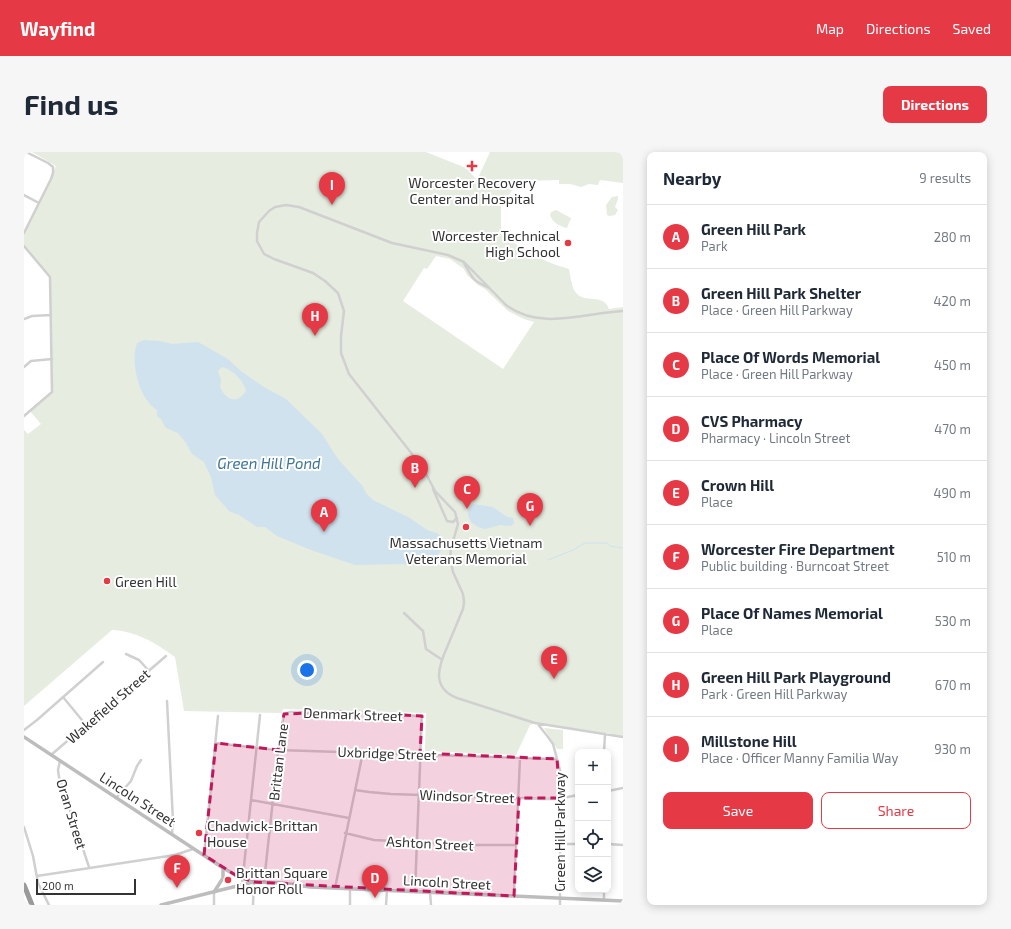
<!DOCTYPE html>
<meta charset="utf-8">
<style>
body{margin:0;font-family:"Exo 2",sans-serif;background:#f6f6f7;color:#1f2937}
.controls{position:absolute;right:12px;bottom:12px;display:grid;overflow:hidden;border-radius:8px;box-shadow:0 2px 10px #0003}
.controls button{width:36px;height:36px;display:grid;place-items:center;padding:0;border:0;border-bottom:1px solid #e0e1e3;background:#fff;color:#1f2937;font:20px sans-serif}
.scale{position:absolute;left:12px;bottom:10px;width:100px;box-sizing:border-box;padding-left:4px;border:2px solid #333;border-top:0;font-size:11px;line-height:14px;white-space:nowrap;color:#333;-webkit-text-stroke:3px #fff;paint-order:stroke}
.you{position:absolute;left:283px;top:518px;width:14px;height:14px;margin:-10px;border:3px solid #fff;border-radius:50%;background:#1a73e8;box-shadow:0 0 0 6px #1a73e833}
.badge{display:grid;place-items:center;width:26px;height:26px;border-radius:50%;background:#e63946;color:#fff;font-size:13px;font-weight:700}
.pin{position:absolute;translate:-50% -33px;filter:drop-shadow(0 1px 2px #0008)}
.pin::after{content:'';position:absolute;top:21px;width:14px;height:12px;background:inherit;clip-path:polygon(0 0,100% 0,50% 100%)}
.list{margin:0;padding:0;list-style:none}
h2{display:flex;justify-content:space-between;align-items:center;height:52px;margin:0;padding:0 16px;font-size:17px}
h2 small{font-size:13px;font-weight:400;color:#747a83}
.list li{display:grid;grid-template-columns:26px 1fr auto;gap:12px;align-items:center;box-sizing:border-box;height:64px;padding:0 16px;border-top:1px solid #e0e1e3}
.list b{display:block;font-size:15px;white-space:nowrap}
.list p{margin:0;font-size:13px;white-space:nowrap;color:#747a83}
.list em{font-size:13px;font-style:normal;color:#747a83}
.actions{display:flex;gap:8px;padding:12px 16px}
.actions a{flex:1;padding:9px 0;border:1px solid #e63946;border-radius:8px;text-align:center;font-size:14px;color:#e63946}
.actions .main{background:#e63946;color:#fff}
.icon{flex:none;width:22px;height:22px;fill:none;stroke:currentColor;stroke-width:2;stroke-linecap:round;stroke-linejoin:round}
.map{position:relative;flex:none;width:599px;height:753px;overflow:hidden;border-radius:8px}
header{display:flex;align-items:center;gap:24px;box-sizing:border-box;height:56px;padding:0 20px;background:#e63946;color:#fff}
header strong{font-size:19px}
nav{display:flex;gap:22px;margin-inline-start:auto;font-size:14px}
.intro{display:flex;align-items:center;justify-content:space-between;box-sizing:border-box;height:96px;padding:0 24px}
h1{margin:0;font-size:28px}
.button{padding:10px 18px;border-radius:8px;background:#e63946;color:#fff;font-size:14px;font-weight:700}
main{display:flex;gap:24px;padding:0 24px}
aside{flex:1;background:#fff;border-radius:8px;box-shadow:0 2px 10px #0003}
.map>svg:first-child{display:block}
.green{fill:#e6ecdf;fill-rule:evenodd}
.water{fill:#cfe2ee;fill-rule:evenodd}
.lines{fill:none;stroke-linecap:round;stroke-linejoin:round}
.stream{stroke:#cfe2ee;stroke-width:1}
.street{stroke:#d0d0d0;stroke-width:2.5}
.secondary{stroke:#bdbdbd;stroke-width:3.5}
.highway{stroke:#9a9a9a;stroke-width:5}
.marked{fill:#c2185b;fill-opacity:0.2;stroke:#c2185b;stroke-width:3;stroke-dasharray:8 5;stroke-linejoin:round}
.poi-dot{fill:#e63946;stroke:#fff;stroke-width:1.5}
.labels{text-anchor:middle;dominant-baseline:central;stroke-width:4;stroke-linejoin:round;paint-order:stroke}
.poi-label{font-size:14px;fill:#333;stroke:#fff;text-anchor:start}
.street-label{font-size:14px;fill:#333;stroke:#fff}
.water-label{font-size:15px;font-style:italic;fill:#3f7597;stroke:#fff}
</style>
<header>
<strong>Wayfind</strong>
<nav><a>Map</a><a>Directions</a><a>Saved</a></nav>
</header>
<div class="intro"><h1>Find us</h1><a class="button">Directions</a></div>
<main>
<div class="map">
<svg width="599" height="753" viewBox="0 0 599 753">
<rect width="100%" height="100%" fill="#fff"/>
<!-- green -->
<path class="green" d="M8,0H402L442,16L453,28L466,0H599V31L576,28L574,33L565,32L557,35L546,32H535V28L495,29L477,53V82C480,85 483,86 487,89C507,103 521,110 545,117C546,123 547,130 549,136C557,155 579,139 585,157L599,155V585L512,571L506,573L492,603L401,599L402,561L259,557L258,561L160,559L151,505C132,491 112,479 88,478L0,554V278L4,282L17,272L6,259L28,240L26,125L0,94V81L32,14ZM412,104L426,107L440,117L443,123L454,133L461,137L484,159L500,167L510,170L479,217L379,149L400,116L403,117Z
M594,44V47L591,55L594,58L591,63L585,64L583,63L582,53L588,45Z
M532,58L547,66L543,76C535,74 529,71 526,63L527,60Z
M520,576L539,578V597H533Z"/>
<!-- water -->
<path class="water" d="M120,188L136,189L148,192L174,190L204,207L218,220L240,235L262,247L298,282L314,307L332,327L338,333L342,341L349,348L386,366L403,378L413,381L419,386L420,393L419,396L409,409L403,413L397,414L378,412L331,413L287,398L253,384L241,375H233L215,363L205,359L191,343L187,325L180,310L168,302L162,291L154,281L142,276L137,267L133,264V258C115,247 106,211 113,191ZM198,215C208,217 220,229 222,239C214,251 204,250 197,237C195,233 197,232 197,228C197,225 194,222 194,219Z
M449,352L469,355L483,365L489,366L490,371L487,374L476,373L461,377L454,375L447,370L444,364V358Z"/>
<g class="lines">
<!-- stream -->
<path class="stream" d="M524,408L549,398L561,391H583L586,394L599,396"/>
<!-- street -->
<path class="street" d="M0,43L15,51
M0,81L27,27L29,21V15L24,11L2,0
M0,94L26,125L28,240L0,264
M440,111C450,128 447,127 465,136
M599,159C560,161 517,179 482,153L440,110L424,103L368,91L275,55L262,53L251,55L245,59L235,70L233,81V89L240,102L250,107L289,121L301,129L314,141L320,159L317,184V201L325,222L399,316L411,339L431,360L434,372L427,396L426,407L429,420L439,442L440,450L439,457C434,469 429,481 424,493C415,513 406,535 433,546L511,571L599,585
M0,167L8,164L27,163
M0,215L7,209L28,207
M409,337L423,369L429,370L433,366
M380,461L399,479L402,497L417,507
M102,502L115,508L125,519
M39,545L62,573
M143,549L149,669L148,682
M513,571L524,585L529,592L536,618V753
M0,578L13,568L79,510
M192,591L254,598L533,607
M580,600L581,582
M27,603L142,504
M36,609L34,618L35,625L65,715
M331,638L345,640L367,642L520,647H533L554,643
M584,639L599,636
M92,646L107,629L113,614L117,608
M227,648L325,666
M0,675L9,704L14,731L25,753
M321,681L350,688L444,693H492
M536,692H554
M584,692L599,693
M180,703L194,564
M13,724L151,703L169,697
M240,730L256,583L260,562L266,560H338L398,564L391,739
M218,733L236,563
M311,736L339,600
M406,740L407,753
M490,744L496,606
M580,748V738
M190,753V740
M229,753L230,730
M326,753V737
M362,753L363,738"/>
<!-- secondary -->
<path class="secondary" d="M0,585L199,716L213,724L230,730L258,731L286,735L599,749
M190,740L199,726V716
M137,753L229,730"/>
<!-- highway -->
<path class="highway" d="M0,733L8,753"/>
</g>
<!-- marked area -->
<path class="marked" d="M314,560L398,564L396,601L533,607L536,646H495L490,744L230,730L213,724L180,703L192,591L254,598L260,562Z"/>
<!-- markers -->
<g class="poi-dot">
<path d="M446 8h4v4h4v4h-4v4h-4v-4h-4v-4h4z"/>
<circle cx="544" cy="91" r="4"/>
<circle cx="442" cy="375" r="4"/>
<circle cx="83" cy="429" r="4"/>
<circle cx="175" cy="681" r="4"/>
<circle cx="204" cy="728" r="4"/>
</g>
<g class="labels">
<!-- poi labels -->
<g class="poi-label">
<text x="448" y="30" text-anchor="middle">Worcester Recovery<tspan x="448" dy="16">Center and Hospital</tspan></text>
<text x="536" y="83" text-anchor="end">Worcester Technical<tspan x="536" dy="16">High School</tspan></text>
<text x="442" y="390" text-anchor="middle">Massachusetts Vietnam<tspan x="442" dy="16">Veterans Memorial</tspan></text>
<text x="91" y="429">Green Hill</text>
<text x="183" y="673">Chadwick-Brittan<tspan x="183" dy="16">House</tspan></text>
<text x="212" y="720">Brittan Square<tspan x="212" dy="16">Honor Roll</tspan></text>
</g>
<!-- street labels -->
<g class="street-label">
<text transform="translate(84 554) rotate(-41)">Wakefield Street</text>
<text transform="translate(329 562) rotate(2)">Denmark Street</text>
<text transform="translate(363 601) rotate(2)">Uxbridge Street</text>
<text transform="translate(254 610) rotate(-83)">Brittan Lane</text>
<text transform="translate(443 644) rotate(2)">Windsor Street</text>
<text transform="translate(114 647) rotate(33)">Lincoln Street</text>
<text transform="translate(48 662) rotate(73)">Oran Street</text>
<text transform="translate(535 680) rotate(-90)">Green Hill Parkway</text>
<text transform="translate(406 691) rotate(3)">Ashton Street</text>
<text transform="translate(423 730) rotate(3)">Lincoln Street</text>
</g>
<!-- water labels -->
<g class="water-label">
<text x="245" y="311">Green Hill Pond</text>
</g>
</g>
</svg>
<div class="controls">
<button>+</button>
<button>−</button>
<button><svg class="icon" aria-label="locate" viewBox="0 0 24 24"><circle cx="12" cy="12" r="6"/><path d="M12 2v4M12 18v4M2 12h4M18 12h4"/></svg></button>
<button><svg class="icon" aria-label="layers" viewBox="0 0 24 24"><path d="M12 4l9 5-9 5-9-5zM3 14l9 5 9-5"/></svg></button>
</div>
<div class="scale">200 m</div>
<div class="you"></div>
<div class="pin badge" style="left:300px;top:380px">A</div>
<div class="pin badge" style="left:391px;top:336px">B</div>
<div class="pin badge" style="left:443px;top:357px">C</div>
<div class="pin badge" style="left:351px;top:746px">D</div>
<div class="pin badge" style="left:530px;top:527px">E</div>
<div class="pin badge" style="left:153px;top:736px">F</div>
<div class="pin badge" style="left:506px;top:374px">G</div>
<div class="pin badge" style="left:291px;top:184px">H</div>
<div class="pin badge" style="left:308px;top:53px">I</div>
</div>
<aside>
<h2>Nearby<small>9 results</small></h2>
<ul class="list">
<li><span class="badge">A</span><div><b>Green Hill Park</b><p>Park</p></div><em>280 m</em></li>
<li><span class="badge">B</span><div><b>Green Hill Park Shelter</b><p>Place · Green Hill Parkway</p></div><em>420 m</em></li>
<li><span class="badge">C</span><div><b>Place Of Words Memorial</b><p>Place · Green Hill Parkway</p></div><em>450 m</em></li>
<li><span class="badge">D</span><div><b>CVS Pharmacy</b><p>Pharmacy · Lincoln Street</p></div><em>470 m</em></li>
<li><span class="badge">E</span><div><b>Crown Hill</b><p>Place</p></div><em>490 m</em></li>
<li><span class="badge">F</span><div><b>Worcester Fire Department</b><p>Public building · Burncoat Street</p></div><em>510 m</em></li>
<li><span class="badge">G</span><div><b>Place Of Names Memorial</b><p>Place</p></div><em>530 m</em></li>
<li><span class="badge">H</span><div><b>Green Hill Park Playground</b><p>Park · Green Hill Parkway</p></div><em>670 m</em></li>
<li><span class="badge">I</span><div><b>Millstone Hill</b><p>Place · Officer Manny Familia Way</p></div><em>930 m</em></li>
</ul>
<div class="actions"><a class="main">Save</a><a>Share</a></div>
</aside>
</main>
